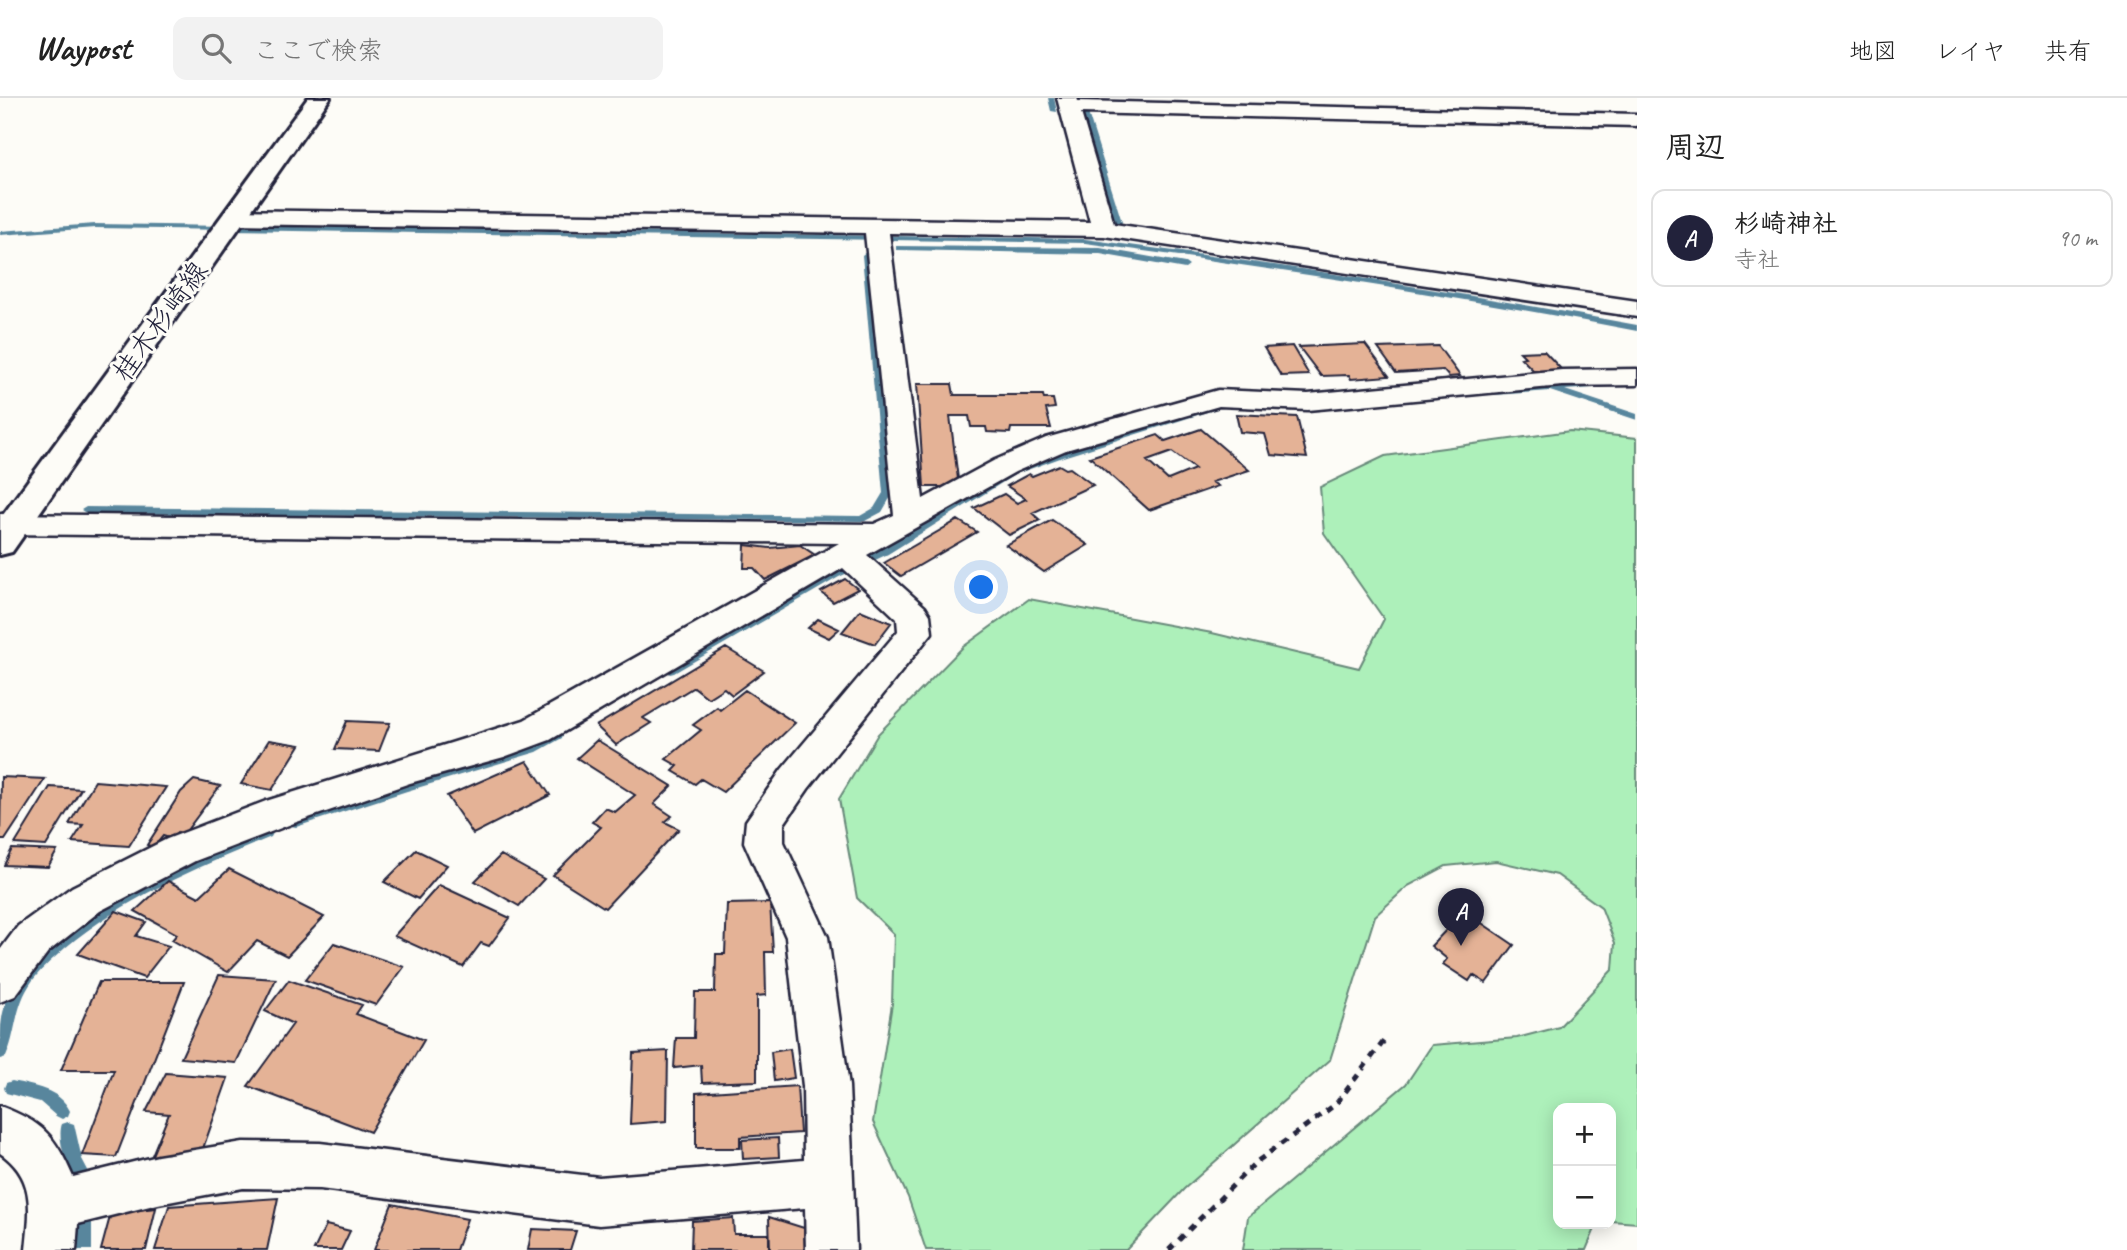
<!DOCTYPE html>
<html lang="ja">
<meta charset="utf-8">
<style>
body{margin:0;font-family:Caveat,"Klee One",sans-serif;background:#f2f2f2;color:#222}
.controls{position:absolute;right:21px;bottom:21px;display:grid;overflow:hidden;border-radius:14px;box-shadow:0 4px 18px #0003}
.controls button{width:63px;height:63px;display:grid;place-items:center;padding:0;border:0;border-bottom:2px solid #e0e0e0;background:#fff;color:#222;font:35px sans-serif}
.you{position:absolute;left:982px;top:490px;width:24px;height:24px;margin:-18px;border:5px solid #fff;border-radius:50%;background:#1a73e8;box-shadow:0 0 0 10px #1a73e833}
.badge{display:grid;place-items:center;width:46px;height:46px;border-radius:50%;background:#22223b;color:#fff;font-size:23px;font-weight:700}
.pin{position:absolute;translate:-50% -58px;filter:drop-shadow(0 2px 4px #0008)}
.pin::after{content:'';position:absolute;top:37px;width:24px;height:21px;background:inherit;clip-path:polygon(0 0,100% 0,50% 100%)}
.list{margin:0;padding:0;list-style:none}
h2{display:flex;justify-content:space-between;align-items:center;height:91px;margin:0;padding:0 28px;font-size:30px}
h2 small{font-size:23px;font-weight:400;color:#767676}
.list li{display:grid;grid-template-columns:46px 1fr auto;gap:21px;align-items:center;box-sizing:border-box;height:98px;margin:0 14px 14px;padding:0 14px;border:2px solid #e0e0e0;border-radius:14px}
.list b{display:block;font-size:26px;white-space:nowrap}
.list p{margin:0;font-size:23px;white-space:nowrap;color:#767676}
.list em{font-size:23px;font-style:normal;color:#767676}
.icon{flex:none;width:38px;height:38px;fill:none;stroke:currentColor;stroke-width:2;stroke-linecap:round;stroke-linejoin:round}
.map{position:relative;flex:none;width:1637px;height:1152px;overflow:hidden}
header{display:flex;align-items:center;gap:42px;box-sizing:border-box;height:98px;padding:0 35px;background:#fff;border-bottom:2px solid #e0e0e0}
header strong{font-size:33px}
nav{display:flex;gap:38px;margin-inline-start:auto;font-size:24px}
.search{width:490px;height:63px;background:#f2f2f2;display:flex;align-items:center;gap:18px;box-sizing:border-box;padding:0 24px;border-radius:14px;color:#767676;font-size:26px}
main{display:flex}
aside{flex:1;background:#fff}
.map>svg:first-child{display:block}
.green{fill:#adf0ba;stroke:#68897a;stroke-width:2}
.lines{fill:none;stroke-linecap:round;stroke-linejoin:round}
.stream{fill:#59869d;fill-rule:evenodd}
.building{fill:#e4b296;stroke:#22223b;stroke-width:2;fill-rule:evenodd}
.street-casing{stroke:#22223b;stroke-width:5}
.secondary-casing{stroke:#22223b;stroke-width:6}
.path{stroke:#22223b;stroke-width:5;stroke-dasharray:7 7;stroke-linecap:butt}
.street{fill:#fdfcf7;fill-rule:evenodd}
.secondary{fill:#fdfcf7;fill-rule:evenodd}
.labels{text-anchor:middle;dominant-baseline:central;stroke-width:6;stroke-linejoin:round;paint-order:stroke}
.far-street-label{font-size:28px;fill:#22223b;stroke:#fdfcf7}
</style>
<header>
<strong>Waypost</strong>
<div class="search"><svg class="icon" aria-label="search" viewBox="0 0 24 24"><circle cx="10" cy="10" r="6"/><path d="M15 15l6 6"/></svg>ここで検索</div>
<nav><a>地図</a><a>レイヤ</a><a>共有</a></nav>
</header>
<main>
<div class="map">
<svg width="1637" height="1152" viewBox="0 0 1637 1152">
<rect width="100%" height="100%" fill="#fdfcf7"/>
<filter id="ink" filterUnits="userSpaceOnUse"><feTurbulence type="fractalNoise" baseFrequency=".0143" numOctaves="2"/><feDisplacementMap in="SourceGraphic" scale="14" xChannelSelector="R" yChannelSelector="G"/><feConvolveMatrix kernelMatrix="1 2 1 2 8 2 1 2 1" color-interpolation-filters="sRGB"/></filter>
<g filter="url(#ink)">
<!-- green -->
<path class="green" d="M1570,333L1637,340V1125L1611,1123V1010H1558V1126H1597L1586,1152H1243L1248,1119L1406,986L1432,947L1517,940L1559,929L1613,871L1615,845L1601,809L1557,777L1496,763L1446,768L1408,788L1375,818L1330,962L1184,1091L1126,1152H926L908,1099L873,1024L892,906L894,836L857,800L839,701L878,636L963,549L1029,501L1212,535L1359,570L1384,521L1324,435L1320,389L1385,358Z"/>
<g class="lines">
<!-- stream -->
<path class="stream" d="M1048,0H1054L1057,14L1051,13Z
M1076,0H1082L1083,3L1078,4Z
M1082,12H1098L1102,14L1098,16L1088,15L1122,124L1121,126L1114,124Z
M95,126L1085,141C1270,165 1454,193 1637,227V233C1454,198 1270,170 1085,145L95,130L0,137V133Z
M896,148L1100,150L1185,165L1189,168L1185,171L1100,156L899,152H896Z
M866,154L870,157L893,395L882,414L865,423L86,415L81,412L86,409L860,418L874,410L883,395L862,157Z
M1605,284L1608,285V289L1565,292L1637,316V322L1550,293L1494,297L1489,294L1494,291Z
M1214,306L1217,307V311L1063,359L1016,376L888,456L839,479L674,575L670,576L664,572L666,569L831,473L880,450L1008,372L1055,355Z
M557,632L562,634L563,637L562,640L537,654L407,693L296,729L291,728L289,724L291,720L405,683L528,647Z
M266,730L271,731L273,735L271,739C198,769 126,799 65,850C52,862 38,873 29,888C15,910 16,936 6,959L0,961C0,928 0,909 18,879C27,864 41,853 55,841C102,802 156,775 212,752C230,744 248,736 266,730Z
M12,983C33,988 60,991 70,1013L68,1018L62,1021L56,1018L40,1004L6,995L4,990L6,985Z
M68,1024L74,1026L82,1061L92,1080L90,1086L84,1088C69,1082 56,1041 62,1026Z
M83,1111L89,1114L92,1120V1152H74V1120L77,1114Z"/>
</g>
<!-- building -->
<path class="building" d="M1365,246L1389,278L1351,281L1349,277L1321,278L1299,249Z
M1292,248L1309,277L1281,278L1264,250Z
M1438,248L1460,278L1449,279L1443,272L1396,275L1378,250Z
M1544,253L1563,273L1535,274L1521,260L1525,259L1520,254Z
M917,286H952L954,297H1043L1044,301H1053L1055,310L1046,311L1051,330H1011L1010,335L987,334L986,329H971L969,318H950L958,381L946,389H924Z
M1236,316L1297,319L1307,360L1271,357L1265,336L1240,334Z
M1201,331L1249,372L1212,384L1218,388L1149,412L1090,359L1158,337L1165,343ZM1172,354L1195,371L1168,382L1147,363Z
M1059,367L1066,371L1070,370L1093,387L1032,415L1040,422L1009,437L974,410L1004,396L1017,405L1026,401L1007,388L1029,376L1032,378Z
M958,422L977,434L901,478L884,465Z
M1052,422L1088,447L1044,474L1006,447Z
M745,447L770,450L800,447L815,457L765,482L754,470H744Z
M845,481L858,491L833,504L821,494Z
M860,512L891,525L875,546L842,534Z
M818,521L839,531L829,540L808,530Z
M726,550L764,573L732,597L724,590L708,600L694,589L643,620L651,625L616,647L596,628Z
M745,592L795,625L723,694L701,681L695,686L673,673L678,668L666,661L701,632L693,627L717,609L720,612Z
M347,623L390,625L379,653L335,651Z
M269,642L300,647L272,692L241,686Z
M597,642L672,688L654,706L672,718L665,724L679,731L605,810L553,777L601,729L592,724L605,710L615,714L635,697L577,660Z
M527,663L550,697L473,736L447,698Z
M1,679L45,681L5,742H0Z
M194,682L220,688L184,736L178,734L172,741L163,738L154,749L147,747L181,694Z
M95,683L166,689L129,748L72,744L83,727L69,726Z
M50,689L81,691L46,748L15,746Z
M12,751L57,753L48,769L4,767Z
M416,752L447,767L418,801L384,784Z
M501,757L544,781L519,808L475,783Z
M229,771L324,819L287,858L257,843L228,874L172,842L177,836L135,813L168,783L199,799Z
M439,787L510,820L489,848L481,845L463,869L394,838Z
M770,805L773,854H765L766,897L757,898V983L702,985L701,967L674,970L676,940H694L695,894H715L716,856H725L727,806Z
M116,813L146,824L136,838L169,848L144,880L78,856Z
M1464,813L1514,847L1486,885L1473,877L1469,883L1443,866L1447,861L1431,848Z
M334,845L404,869L376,907L305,882Z
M219,877L276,881L236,965L181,960Z
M289,882L362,907L356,916L424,942L370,1034L248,988L293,926L265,913Z
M99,884H184L116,1059L82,1057L114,972H61Z
M790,951L794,980L774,983L771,954Z
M668,953L667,1023L630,1026L633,955Z
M166,975L228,980L201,1056L150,1062L169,1016L146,1014Z
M797,988L800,1035L740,1039V1050H696V995Z
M778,1040L779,1059L743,1061L742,1042Z
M278,1100L267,1152H155L169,1108Z
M392,1106L467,1121L456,1152H374Z
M156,1110L146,1152H101L111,1115Z
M769,1119L804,1130L805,1152H770Z
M733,1120L734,1136H769V1152H691L692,1123Z
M326,1127L350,1133L341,1152H314Z
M532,1131L576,1133L570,1152H528Z"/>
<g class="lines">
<defs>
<path id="street" d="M1057,0H1077L1078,3L1637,16V28L1081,15L1114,126L1637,203V219L1104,138L889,135L923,401L995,362L1046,340L1218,292L1308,296L1562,272L1637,271V287L1562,288L1308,312L1219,308L1066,352L1015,374L867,457L925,509L930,517L932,535L808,691L784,726V744L828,839L849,988L856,1152H806L805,1110L599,1127L320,1091L243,1090L158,1106L78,1126L76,1152H26C30,1112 36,1080 0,1055V1008C42,1024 55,1037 73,1079L158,1058L243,1044L320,1045L599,1079L804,1062L803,988L786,839L744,744L746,723L782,671L898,533L897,521L843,470L550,642L504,659L410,685L294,725L195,763L100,813L48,854L15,898L0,904V852L18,828L72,789L167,741L266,703L524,622L839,445L0,436V416L874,426L894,417L865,135L234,126L226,124L223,119L226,114L234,112L1090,124Z"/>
<path id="secondary" d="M308,0H330L12,454L0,457V421Z"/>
</defs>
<!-- street casing -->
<use href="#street" class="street-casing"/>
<!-- secondary casing -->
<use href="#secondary" class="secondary-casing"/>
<!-- path -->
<path class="path" d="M1169,1152L1255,1065L1336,1006L1387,939"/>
<!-- street -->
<use href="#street" class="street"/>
<!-- secondary -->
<use href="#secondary" class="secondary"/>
</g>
</g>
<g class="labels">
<!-- far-street labels -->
<g class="far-street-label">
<text transform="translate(160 223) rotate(-54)">桂木杉崎線</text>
</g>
</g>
</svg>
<div class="controls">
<button>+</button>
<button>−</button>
</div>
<div class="you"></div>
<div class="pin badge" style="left:1461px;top:848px">A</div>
</div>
<aside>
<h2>周辺<small></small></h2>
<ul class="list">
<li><span class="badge">A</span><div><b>杉崎神社</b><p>寺社</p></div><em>90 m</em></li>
</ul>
</aside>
</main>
